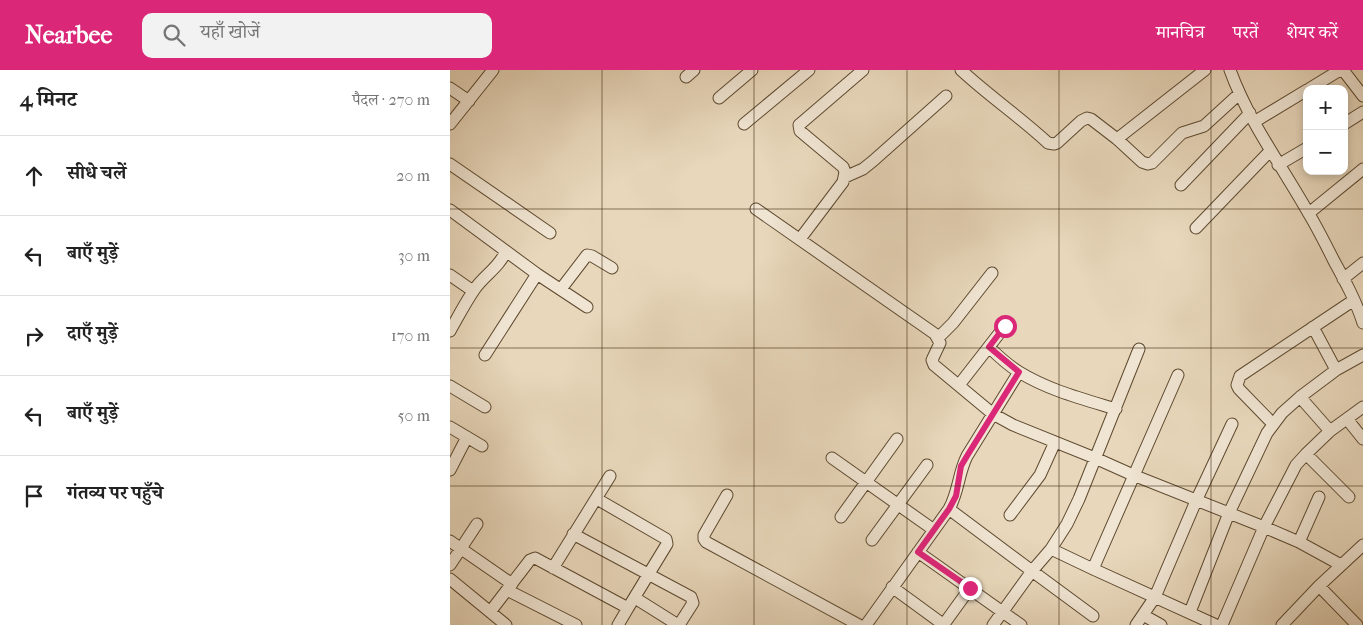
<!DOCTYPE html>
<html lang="hi">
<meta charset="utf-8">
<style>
body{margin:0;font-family:"IM FELL French Canon","Noto Serif Devanagari",serif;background:#f2f2f2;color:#222}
.controls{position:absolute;right:15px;top:15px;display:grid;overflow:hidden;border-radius:10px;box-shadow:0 2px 8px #0003}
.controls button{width:45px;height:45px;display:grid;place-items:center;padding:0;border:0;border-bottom:1px solid #e0e0e0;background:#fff;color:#222;font:25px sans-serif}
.stop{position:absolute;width:15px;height:15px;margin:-11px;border:4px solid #db2777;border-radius:50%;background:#fff}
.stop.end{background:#db2777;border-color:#fff;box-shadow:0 1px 5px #0008}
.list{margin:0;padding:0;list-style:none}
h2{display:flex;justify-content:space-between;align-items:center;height:65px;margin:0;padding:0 20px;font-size:21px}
h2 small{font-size:16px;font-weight:400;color:#767676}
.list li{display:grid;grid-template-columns:32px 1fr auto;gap:15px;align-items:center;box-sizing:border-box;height:80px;padding:0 20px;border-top:1px solid #e0e0e0}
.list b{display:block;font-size:19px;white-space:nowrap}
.list em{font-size:16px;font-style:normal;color:#767676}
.icon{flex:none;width:28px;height:28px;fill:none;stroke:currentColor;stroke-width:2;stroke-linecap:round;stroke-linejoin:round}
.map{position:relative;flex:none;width:913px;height:555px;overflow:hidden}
header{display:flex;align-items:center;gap:30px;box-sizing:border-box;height:70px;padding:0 25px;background:#db2777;color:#fff}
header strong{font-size:24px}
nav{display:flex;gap:28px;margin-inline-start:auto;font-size:18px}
.search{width:350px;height:45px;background:#f2f2f2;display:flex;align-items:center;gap:12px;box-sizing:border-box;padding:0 18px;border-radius:10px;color:#767676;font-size:19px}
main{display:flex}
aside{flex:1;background:#fff}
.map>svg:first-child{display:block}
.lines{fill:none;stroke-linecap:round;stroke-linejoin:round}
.minor-casing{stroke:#5d492f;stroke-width:13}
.minor{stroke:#f0e5d3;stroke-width:11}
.route{stroke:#db2777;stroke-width:6}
.grid{fill:none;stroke:#2f1a00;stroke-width:1;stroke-opacity:0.55}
</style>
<header>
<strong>Nearbee</strong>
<div class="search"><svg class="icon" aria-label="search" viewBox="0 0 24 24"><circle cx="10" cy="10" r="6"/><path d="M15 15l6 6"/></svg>यहाँ खोजें</div>
<nav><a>मानचित्र</a><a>परतें</a><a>शेयर करें</a></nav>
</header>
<main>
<aside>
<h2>4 मिनट<small>पैदल · 270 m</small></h2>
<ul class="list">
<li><svg class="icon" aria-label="ahead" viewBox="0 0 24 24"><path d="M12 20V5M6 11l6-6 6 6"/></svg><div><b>सीधे चलें</b></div><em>20 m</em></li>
<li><svg class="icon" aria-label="left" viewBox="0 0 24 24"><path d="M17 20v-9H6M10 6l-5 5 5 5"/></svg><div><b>बाएँ मुड़ें</b></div><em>30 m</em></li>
<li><svg class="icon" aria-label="right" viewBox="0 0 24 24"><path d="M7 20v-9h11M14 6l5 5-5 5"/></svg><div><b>दाएँ मुड़ें</b></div><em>170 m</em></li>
<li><svg class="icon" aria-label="left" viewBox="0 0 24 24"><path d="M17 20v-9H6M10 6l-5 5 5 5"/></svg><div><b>बाएँ मुड़ें</b></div><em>50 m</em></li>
<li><svg class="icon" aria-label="arrive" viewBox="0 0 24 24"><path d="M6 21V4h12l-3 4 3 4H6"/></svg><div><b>गंतव्य पर पहुँचे</b></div></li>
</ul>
</aside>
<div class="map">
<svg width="913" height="555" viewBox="0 0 913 555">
<rect width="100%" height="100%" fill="#e8d7bb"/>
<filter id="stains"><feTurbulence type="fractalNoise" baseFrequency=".004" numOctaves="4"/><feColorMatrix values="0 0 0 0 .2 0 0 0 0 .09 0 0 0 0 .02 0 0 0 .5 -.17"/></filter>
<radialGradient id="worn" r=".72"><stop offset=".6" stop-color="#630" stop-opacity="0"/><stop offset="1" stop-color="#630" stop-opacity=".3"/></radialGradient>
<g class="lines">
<defs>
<path id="minor" d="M511,0C539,26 570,47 598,73L604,74L607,73L631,51L637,48L641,49L667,69L692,92L698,94L702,93L732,63L754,56L789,24
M780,0C799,52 832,96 859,144C868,159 876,175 884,191C895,211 906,231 913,253
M893,0L913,26
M236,7L244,0
M0,18L19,31
M859,19L890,0
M269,28L302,0
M804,52L857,20
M0,54L43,0
M294,54L359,0
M894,54L913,42
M667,69L755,0
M0,94L100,163
M828,95L857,78
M395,107L413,99L423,91L496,26
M731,115L800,43
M306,139L485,264L490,273L482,290L484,295L543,344L563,355L645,388L683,405L814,457L849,472L891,495
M0,140L87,204L137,237
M859,143L913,99
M746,158L820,81
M350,169L393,112L395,102L393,97L350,61L349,55L413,0
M0,205L23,221
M893,209L913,193
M111,219L137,185L142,186L162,198
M863,257L886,300
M0,261C8,247 15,233 24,220C34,205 49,198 56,181
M488,268L503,253L542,203
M539,277C548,286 558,295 569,302C598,320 633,329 666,339
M689,279L629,429L617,454L601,479L643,499L766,555
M35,285L87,204
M509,315L555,256
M0,316L35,337
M850,327L886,300L913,285
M897,349L913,369
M823,354L789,319L787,315L790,306L904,230
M0,357L32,376
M856,384L899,427
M382,388L484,460
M0,400L17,367
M277,425L254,465V469L256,472L409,555
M147,429L216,469L217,474L178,538
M499,439L582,501L601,479
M560,445L590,405L605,372
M391,447L447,369
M123,464L241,527L243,533L229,555
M422,470L477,395
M0,471L62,514
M849,472L869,427
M468,482L571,555
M0,495L27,454
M103,498L160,406
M643,499L728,305
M0,509L56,555
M869,516L907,555
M442,517L494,555
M57,520L126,555
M185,528L228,555
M40,542L80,490L85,488L178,538L168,555
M740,542L779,443L817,363L832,343L850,327L880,361
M693,545L711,555
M494,554L520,518
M416,555L499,439C509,421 508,404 517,386L569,302
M543,555L582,501L643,546
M686,555L705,527L746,431L782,354
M772,555L814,457L846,395L856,384L880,361L913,337
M832,555L869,516L913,475"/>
</defs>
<!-- minor casing -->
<use href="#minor" class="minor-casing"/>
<!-- minor -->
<use href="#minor" class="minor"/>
</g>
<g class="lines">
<!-- route -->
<path class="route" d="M520,518L468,482L499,439L506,426L511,396L517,386L569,302L539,277L555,256"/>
</g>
<!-- grid -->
<path class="grid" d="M152,0V555M304,0V555M457,0V555M609,0V555M761,0V555M0,139H913M0,278H913M0,416H913"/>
<rect width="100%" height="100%" filter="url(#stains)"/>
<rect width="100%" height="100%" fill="url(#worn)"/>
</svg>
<div class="controls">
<button>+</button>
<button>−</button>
</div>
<div class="stop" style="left:555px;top:256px"></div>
<div class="stop end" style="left:520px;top:518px"></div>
</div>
</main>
